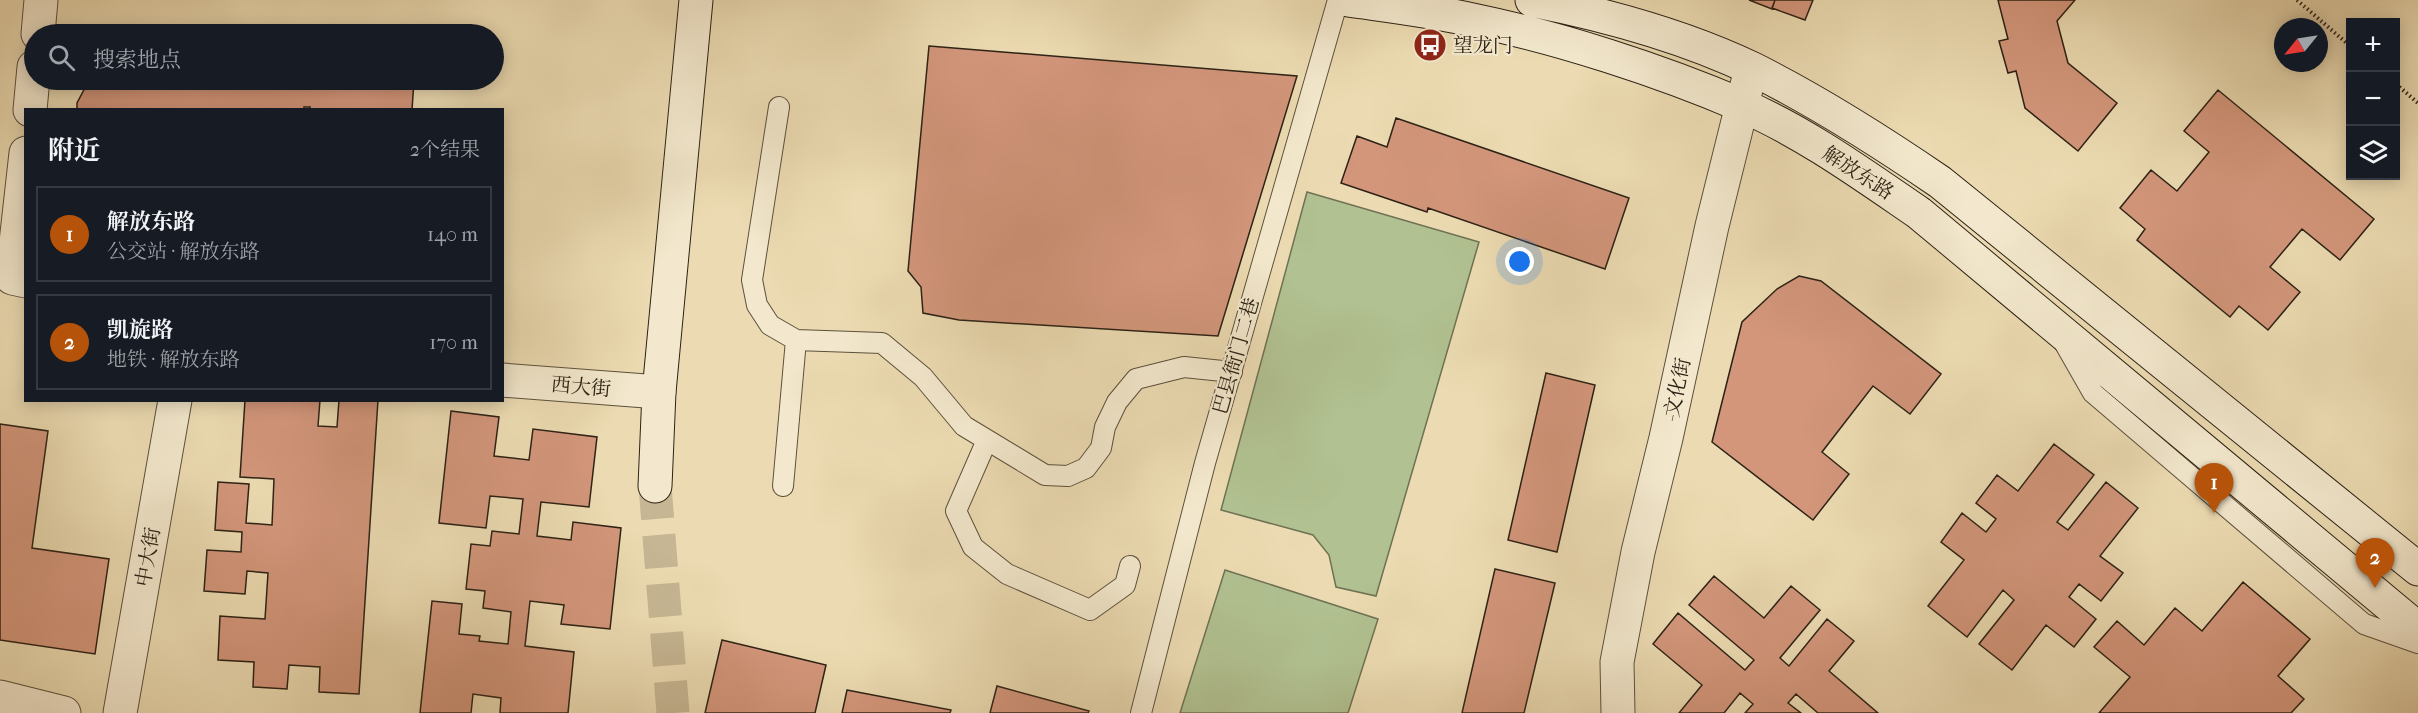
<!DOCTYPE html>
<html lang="zh">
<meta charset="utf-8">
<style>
body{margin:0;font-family:"IM FELL French Canon","Noto Serif SC",serif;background:#242831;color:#f1f3f6}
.controls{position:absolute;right:18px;top:18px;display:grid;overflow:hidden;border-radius:0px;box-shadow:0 3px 15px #0003}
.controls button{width:54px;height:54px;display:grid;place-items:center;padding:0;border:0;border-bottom:2px solid #363941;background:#171b24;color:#f1f3f6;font:30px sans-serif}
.compass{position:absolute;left:2274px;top:18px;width:54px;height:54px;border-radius:50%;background:#171b24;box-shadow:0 3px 15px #0003;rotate:240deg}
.you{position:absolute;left:1520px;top:262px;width:21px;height:21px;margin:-15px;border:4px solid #fff;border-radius:50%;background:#1a73e8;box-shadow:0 0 0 9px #1a73e833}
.badge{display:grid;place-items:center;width:39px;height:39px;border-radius:50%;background:#b45309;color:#fff;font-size:20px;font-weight:700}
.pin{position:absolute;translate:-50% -50px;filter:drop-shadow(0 2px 3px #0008)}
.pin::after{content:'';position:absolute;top:32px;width:21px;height:18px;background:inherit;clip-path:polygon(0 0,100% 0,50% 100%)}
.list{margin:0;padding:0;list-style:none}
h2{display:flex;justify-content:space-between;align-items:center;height:78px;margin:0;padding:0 24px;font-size:26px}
h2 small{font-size:20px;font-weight:400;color:#9ea1a6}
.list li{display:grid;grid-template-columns:39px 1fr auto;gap:18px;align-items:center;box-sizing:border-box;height:96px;margin:0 12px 12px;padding:0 12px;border:2px solid #363941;border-radius:0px}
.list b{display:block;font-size:22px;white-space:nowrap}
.list p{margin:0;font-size:20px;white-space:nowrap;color:#9ea1a6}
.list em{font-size:20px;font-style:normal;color:#9ea1a6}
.icon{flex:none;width:33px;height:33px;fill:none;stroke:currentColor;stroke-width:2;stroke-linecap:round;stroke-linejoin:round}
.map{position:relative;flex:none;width:2418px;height:713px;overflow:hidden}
.search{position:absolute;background:#171b24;box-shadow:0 3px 15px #0003;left:24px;top:24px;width:480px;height:66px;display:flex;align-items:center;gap:15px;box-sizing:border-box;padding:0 21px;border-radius:33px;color:#9ea1a6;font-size:22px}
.panel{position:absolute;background:#171b24;box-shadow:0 3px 15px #0003;left:24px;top:108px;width:480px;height:294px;border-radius:0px}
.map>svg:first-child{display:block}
.green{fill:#b1c191;stroke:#6e7253;stroke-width:1.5}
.building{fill:#d3967b;stroke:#2c2215;stroke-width:1.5}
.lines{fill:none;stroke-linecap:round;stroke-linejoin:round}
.secondary-tunnel{stroke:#c6b693;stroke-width:33;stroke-dasharray:33 16;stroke-linecap:butt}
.service-casing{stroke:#5c503c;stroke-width:22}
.minor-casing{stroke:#5c503c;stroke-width:35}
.secondary-casing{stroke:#2c2215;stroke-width:35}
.path{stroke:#2c2215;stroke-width:4;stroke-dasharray:1.5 3;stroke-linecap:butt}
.service{stroke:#f3e8cd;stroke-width:20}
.minor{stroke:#f3e8cd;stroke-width:33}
.secondary{stroke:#f3e8cd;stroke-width:33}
.labels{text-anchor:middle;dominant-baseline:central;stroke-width:4.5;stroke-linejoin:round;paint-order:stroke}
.poi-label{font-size:20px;fill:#2c2215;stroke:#f3e8cd;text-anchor:start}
.street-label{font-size:20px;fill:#2c2215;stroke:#f3e8cd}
</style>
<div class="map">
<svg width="2418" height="713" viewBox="0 0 2418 713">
<rect width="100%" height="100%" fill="#ecdbb2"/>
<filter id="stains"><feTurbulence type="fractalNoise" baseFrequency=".00333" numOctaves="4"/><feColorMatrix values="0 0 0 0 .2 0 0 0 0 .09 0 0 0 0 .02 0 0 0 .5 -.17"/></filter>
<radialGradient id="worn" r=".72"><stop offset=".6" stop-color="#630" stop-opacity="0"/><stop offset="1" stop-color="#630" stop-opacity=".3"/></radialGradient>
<!-- green -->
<path class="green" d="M1307,192L1479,242L1376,596L1336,587L1329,555L1313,535L1221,510Z
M1225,570L1378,619L1348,713H1180Z"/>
<!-- building -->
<path class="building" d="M1749,0H1775L1772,9Z
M1775,0H1813L1805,20L1772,8Z
M1998,0H2075L2057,21L2068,63L2117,103L2078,151L2025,108L2016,71L2008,73L1999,41L2008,39Z
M929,46L1297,76L1218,336L959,320L923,313L921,287L908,271Z
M93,80H414L412,110H310V107H304V110H77V103L86,86Z
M2218,90L2374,219L2340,260L2302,229L2270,267L2300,292L2268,330L2239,306L2230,317L2137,240L2145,229L2120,208L2151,170L2177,191L2209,152L2184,131Z
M1396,118L1629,198L1605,269L1428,208L1427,212L1341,183L1357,136L1387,147Z
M1799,276L1821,281L1941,374L1910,414L1873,386L1822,452L1849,474L1813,520L1712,442L1742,322L1777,289Z
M1546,373L1595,385L1557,552L1508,540Z
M245,400H320L318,426L337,427L339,400H378L359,694L319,692L320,667L289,665L287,689L253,687L254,662L218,660L220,616L265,619L268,573L247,571L245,594L204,591L207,550L241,552L242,532L215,530L218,482L249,484L246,523L272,525L274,479L240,477Z
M451,411L499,417L494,456L529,460L533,429L597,437L589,507L541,502L537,536L571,540L573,522L621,528L610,629L561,624L564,605L530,601L525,646L574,652L568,713H500L501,698L473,694L471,713H420L432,601L462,604L459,634L480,636L479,641L508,644L511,612L483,608L485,591L466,589L471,544L490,546L492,531L519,534L523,499L490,496L486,528L439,523Z
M0,424L48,431L32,548L109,559L95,654L0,640Z
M2054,444L2094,475L2057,522L2068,530L2106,482L2138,508L2100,556L2123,573L2101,601L2079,584L2069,597L2096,619L2074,647L2046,625L2012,670L1979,644L2014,600L2003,590L1967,637L1928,606L1964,560L1941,542L1962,513L1986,532L1996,519L1976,503L1997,475L2018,491Z
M1495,569L1555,583L1524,713H1462Z
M1714,576L1764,618L1791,586L1820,610L1780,658L1789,666L1827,619L1854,641L1829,671L1878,713H1818L1796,694L1788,703L1801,713H1745L1753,704L1740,693L1724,713H1679L1702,685L1653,644L1678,613L1745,670L1754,660L1689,605Z
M2243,582L2310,639L2278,676L2304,699L2291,713H2099L2130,677L2094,647L2117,621L2144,645L2175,608L2202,631Z
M722,640L826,665L815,713H705Z
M997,686L1089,711L1088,713H990Z
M847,690L951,710L950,713H842Z"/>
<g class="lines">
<!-- secondary-tunnel -->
<path class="secondary-tunnel" d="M655,486L673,713"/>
<defs>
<path id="service" d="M779,107L752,280L757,305L770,325L796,340L882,343L923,377L964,426L1045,475L1068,476L1086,468L1101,448L1105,427L1117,402L1136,379L1184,367L1232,372
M2065,344L2093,393L2364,624L2418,643
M987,440L956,511L973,547L1007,574L1090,610L1125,585L1130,566
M783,486L796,340
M1141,713L1205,463L1338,0"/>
<path id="minor" d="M38,34L41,0
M30,110L34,67
M26,153L12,278L26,281
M502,380L659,392
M0,697L64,713
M120,713L175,400
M1618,713L1617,662L1638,552L1666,438L1712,226L1751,69"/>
<path id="secondary" d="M1348,0C1390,6 1432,11 1473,20C1560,38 1659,70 1741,105C1804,132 1862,174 1919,213L2418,629
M1532,0C1607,15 1684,36 1753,69C1819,102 1880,141 1940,182L2418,569
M655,486L659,392L696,0"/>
</defs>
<!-- service casing -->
<use href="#service" class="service-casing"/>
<!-- minor casing -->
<use href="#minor" class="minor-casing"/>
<!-- secondary casing -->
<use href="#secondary" class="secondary-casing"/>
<!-- path -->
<path class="path" d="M2297,0L2350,46
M2396,84L2418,103"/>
<!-- service -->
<use href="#service" class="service"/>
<!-- minor -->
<use href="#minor" class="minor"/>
<!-- secondary -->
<use href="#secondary" class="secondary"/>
</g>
<!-- icons -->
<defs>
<symbol id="bus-disc" viewBox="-11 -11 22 22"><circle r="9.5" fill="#8f2418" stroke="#f3e8cd"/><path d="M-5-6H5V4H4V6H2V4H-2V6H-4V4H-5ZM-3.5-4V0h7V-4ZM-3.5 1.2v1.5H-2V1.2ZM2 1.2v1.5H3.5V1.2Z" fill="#fff"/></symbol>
</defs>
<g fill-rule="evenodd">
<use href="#bus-disc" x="1411" y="26" width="38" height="38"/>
</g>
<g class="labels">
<!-- poi labels -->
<g class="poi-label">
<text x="1453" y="45">望龙门</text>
</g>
<!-- street labels -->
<g class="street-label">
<text transform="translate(1858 173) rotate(33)">解放东路</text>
<text transform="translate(1236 356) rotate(-74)">巴县衙门二巷</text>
<text transform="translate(581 387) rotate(5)">西大街</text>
<text transform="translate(1677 390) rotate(-78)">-文化街</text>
<text transform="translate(148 557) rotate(-80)">中大街</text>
</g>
</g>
<rect width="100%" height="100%" filter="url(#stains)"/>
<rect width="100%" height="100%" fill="url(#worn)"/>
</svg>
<div class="controls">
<button>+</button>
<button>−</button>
<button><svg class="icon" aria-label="layers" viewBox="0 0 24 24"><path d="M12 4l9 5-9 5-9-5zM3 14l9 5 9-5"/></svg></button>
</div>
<svg class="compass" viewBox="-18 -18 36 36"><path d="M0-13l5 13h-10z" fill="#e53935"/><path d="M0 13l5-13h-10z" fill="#9ea1a6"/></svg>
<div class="you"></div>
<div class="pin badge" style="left:2214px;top:513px">1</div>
<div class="pin badge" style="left:2375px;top:588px">2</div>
<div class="search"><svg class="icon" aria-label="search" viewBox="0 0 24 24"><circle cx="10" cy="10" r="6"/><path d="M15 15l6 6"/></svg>搜索地点</div>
<section class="panel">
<h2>附近<small>2个结果</small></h2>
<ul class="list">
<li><span class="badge">1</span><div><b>解放东路</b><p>公交站 · 解放东路</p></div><em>140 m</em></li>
<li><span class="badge">2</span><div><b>凯旋路</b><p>地铁 · 解放东路</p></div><em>170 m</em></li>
</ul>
</section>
</div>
